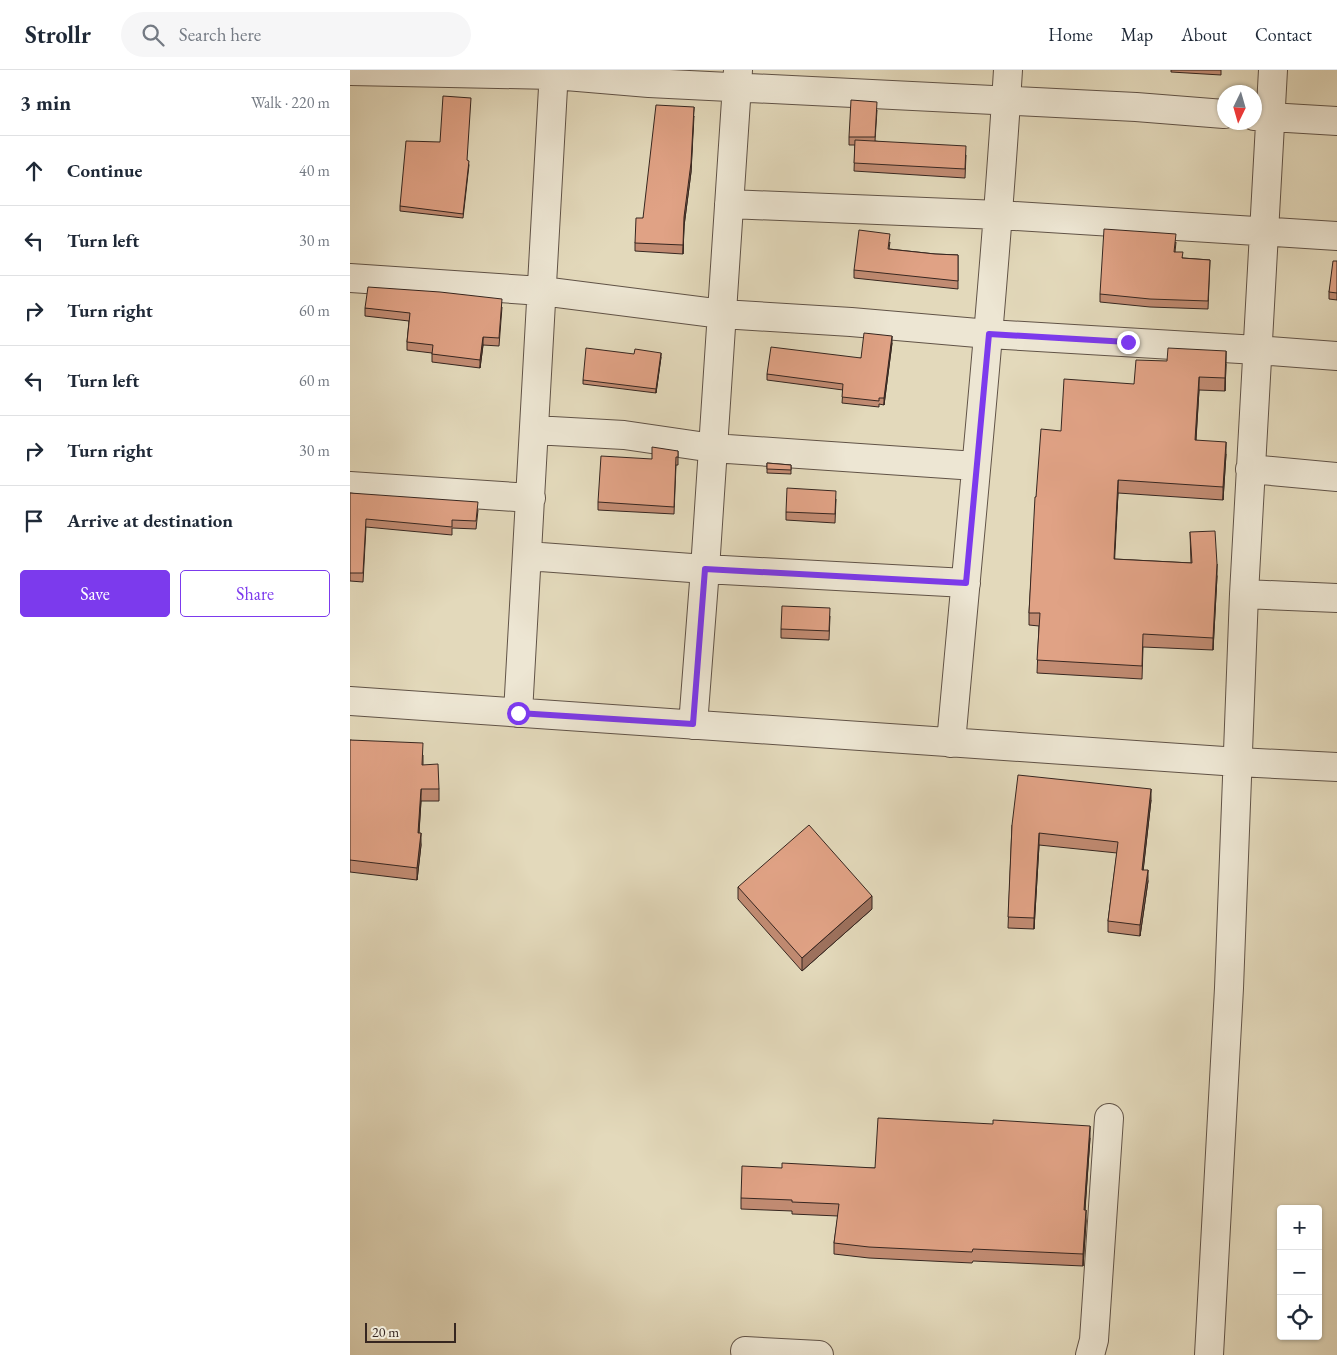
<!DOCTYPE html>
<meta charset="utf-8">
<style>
body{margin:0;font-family:"EB Garamond",serif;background:#f6f6f7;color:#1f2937}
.controls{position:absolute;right:15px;bottom:15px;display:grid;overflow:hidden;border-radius:5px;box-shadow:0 1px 4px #0004}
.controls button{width:45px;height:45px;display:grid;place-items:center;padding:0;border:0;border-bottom:1px solid #e0e1e3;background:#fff;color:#1f2937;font:25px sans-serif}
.compass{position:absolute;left:867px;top:15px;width:45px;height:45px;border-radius:50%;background:#fff;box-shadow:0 1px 4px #0004;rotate:185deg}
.scale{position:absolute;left:15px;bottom:12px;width:91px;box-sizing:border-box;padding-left:5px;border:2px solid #362620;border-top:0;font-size:14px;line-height:18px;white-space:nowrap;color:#362620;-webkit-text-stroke:4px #ede6d3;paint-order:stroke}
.stop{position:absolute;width:15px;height:15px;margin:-11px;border:4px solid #7c3aed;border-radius:50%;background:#fff}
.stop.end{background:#7c3aed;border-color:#fff;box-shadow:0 1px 5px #0008}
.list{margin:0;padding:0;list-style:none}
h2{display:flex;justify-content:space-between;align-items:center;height:65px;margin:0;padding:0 20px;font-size:21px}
h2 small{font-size:16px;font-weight:400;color:#747a83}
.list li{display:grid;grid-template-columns:32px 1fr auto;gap:15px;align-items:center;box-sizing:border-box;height:70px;padding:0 20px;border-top:1px solid #e0e1e3}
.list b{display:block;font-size:19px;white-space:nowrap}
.list em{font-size:16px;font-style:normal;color:#747a83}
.actions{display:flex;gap:10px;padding:15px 20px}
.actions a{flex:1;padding:11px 0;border:1px solid #7c3aed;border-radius:5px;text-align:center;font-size:18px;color:#7c3aed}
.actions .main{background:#7c3aed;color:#fff}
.icon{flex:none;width:28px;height:28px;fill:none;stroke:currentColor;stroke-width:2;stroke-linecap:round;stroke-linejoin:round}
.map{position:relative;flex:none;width:987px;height:1285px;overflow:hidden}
header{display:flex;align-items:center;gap:30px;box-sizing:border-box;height:70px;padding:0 25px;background:#fff;border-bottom:1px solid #e0e1e3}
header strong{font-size:24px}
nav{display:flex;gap:28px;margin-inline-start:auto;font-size:18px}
.search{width:350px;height:45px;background:#f6f6f7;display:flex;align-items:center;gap:12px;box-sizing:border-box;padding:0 18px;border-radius:28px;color:#747a83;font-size:19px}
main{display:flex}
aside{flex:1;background:#fff}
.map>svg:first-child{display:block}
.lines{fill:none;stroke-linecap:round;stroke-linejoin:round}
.minor-casing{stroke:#615347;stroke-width:30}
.minor{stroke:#ede6d3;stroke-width:28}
.wall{fill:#c18b72;stroke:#362620}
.shaded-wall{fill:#9d715d;stroke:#362620}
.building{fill:#e0a285;stroke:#362620}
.route{stroke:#7c3aed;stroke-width:6}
</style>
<header>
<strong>Strollr</strong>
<div class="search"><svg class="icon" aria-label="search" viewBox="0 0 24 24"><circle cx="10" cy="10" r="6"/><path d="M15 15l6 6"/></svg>Search here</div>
<nav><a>Home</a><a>Map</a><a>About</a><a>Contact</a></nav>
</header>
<main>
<aside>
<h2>3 min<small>Walk · 220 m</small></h2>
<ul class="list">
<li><svg class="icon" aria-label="ahead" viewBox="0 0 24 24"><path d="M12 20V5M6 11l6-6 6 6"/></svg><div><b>Continue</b></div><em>40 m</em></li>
<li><svg class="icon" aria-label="left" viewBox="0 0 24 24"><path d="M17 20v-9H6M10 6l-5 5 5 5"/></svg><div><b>Turn left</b></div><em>30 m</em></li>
<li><svg class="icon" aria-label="right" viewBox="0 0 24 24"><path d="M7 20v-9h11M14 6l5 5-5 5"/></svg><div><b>Turn right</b></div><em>60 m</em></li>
<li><svg class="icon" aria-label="left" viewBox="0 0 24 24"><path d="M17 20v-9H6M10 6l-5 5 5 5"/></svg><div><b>Turn left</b></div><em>60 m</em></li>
<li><svg class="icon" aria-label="right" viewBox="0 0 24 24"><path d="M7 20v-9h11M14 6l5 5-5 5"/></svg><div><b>Turn right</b></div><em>30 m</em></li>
<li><svg class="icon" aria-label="arrive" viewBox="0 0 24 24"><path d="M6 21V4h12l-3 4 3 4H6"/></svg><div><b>Arrive at destination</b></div></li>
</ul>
<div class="actions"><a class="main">Save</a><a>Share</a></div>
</aside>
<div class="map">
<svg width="987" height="1285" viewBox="0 0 987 1285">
<rect width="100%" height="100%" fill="#e3d9bb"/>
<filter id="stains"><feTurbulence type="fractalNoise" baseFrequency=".004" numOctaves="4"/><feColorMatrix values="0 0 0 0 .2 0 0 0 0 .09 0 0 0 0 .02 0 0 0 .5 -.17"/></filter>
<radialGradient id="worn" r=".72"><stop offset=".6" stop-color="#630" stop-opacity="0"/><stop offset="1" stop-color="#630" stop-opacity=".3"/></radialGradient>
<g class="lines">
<defs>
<path id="minor" d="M0,1L204,5L299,13L786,37L874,44
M904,46L987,51
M379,134L649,145L987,166
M0,208L192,221L372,244L501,252L639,264L907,280L987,286
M184,360L274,365L363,378L626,396
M900,399L987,407
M0,416L181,428
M177,486L355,499L616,513
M894,524L987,528
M0,631L888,692L987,697
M168,643L204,0
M343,655L355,499L388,0
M601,673C621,448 644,225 658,0
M395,1281L469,1285
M740,1285L744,1270L759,1048
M859,1285L879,918L894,524L923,0"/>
</defs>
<!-- minor casing -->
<use href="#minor" class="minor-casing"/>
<!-- minor -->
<use href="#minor" class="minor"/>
</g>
<!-- wall -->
<path class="wall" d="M821,0H871V5L821,2Z
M527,40L525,71L616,85L615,108L504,101L505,75H499V67Z
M344,46L341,102L334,156L333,184L285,181V173L293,148Z
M117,90L119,95L113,148L50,141V136Z
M540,172L539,179L585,184L608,185V219L504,208V200Z
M826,172L825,182L833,188L860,190L858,239L800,237L750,232V224Z
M987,191V230L979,229V222Z
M152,237L149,276L133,275L130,298L82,292V283L57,280V272L59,251L15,246V238Z
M542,273L534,335L529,334V337L492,333L493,320L417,310V304L511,288Z
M311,287L306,323L233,314V310Z
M876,294L875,321L849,320L846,370L876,384L873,430L768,423L764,489L841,493L840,462L867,506L863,580L793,577L792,609L687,603L689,556L679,555V543L686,427L711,361L784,314Z
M328,381V395H326L324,444L248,440V432L302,389Z
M417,393L441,395V404L417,403Z
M0,423L128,440L126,459L102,458V465L16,457L13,512L0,511Z
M486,429L485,453L436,450V442Z
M480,546L479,570L431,568V559Z
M0,670L73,685V695L89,719V731H71L69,763L71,775L67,810L0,802Z
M801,730L793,800L798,811L790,866L758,862V851L767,783L689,775L684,859L658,858L662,755Z
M388,817L522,839L452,901L388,829Z
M740,1068L735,1140L736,1151L733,1196L623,1191L622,1193L519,1188L484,1184V1173L488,1146L442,1144V1141L391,1139V1128L432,1098H525Z"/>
<!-- shaded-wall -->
<path class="shaded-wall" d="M344,37L341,102L334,156L333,184L334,147Z
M542,266V273L534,335V328Z
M133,267V275L130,298V290Z
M876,281V294L875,321V308Z
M311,283V287L306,323V319Z
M849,307V320L845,382V370Z
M876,372V384L873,430V417Z
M768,410V423L764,502V489Z
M867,494V506L863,580V568Z
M71,719V731L68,775V763Z
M801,719V730L792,811V800Z
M71,763V775L67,810V798Z
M689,763V775L684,859V848Z
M798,800V811L790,866V855Z
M522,826V839L452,901V888Z
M740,1056V1068L734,1151V1140Z
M736,1140V1151L733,1196V1184Z"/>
<!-- building -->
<path class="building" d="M93,26L121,28L117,90L119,91L113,144L50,136L56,71L90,72Z
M501,30L527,32L525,67H499Z
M306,35L344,37L341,93L334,147L333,175L285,173L286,148H293Z
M505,70L616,76L615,99L504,93Z
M754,159L826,164L824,182H833L832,188L860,190L858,231L800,229L750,224Z
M509,160L540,164L538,179L585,184L608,185V211L504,200Z
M983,191H987V223L979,222Z
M18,217L90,222L152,229L149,268L133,267L130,290L82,284L83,275L57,272L60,243L15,238Z
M514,263L542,266L534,328H529V331L492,327L493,314L417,304L421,277L511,288Z
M236,278L284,284L285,279L311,283L306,319L233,310Z
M818,278L876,281L875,308L849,307L845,370L876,372L873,417L768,410L764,489L842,493L840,462L865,461L867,494L863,568L793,564L792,596L687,590L690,543H679L685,427H686L691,359L711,361L714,309L784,314L786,290L817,291Z
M302,377L328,381V387H326L324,437L248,432L251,386L302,389Z
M417,393L441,395V400L417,399Z
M437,418L486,421L485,444L436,442Z
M0,423L128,432L126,451L102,450V457L16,449L13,503H0Z
M432,536L480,538L479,561L431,559Z
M0,670L73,673L72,695L88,694L89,719H71L68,763H71L67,798L0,790Z
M668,705L801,719L792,800H798L790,855L758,851L768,772L689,763L684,848L658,847L662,755Z
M459,755L522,826L452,888L388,817Z
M528,1048L643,1054V1050L740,1056L734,1140H736L733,1184L623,1179L622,1182L519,1177L484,1173L489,1134L442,1132V1130L391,1128L392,1096L432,1098V1093L525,1098Z"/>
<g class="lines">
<!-- route -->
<path class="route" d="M168,643L343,654L355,499L616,513L639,264L778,272"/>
</g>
<rect width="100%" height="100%" filter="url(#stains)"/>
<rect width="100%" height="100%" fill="url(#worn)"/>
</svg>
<div class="controls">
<button>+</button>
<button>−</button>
<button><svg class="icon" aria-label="locate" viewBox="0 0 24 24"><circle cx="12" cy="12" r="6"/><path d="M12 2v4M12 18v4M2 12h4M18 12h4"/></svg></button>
</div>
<svg class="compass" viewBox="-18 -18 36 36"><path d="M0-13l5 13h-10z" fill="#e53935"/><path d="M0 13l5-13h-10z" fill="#747a83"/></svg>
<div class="scale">20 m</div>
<div class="stop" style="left:168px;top:643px"></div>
<div class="stop end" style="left:778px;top:272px"></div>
</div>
</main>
